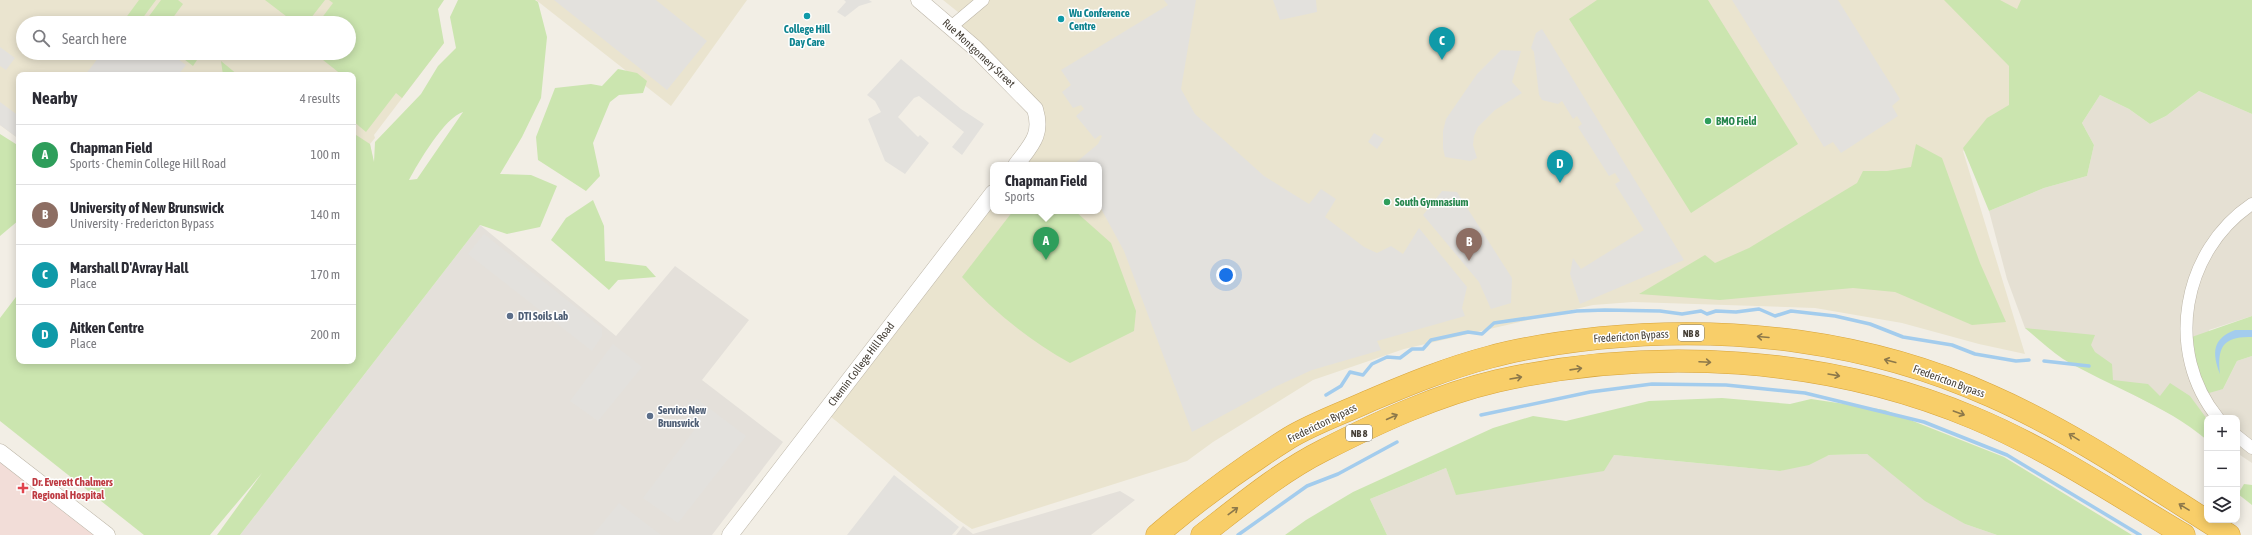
<!DOCTYPE html>
<meta charset="utf-8">
<style>
body{margin:0;font-family:"Asap Condensed",sans-serif;background:#f2f2f3;color:#2b2b33}
.controls{position:absolute;right:12px;bottom:12px;display:grid;overflow:hidden;border-radius:8px;box-shadow:0 2px 10px #0003}
.controls button{width:36px;height:36px;display:grid;place-items:center;padding:0;border:0;border-bottom:1px solid #e1e1e2;background:#fff;color:#2b2b33;font:20px sans-serif}
.you{position:absolute;left:1226px;top:275px;width:14px;height:14px;margin:-10px;border:3px solid #fff;border-radius:50%;background:#1a73e8;box-shadow:0 0 0 6px #1a73e833}
.badge{display:grid;place-items:center;width:26px;height:26px;border-radius:50%;background:#2563eb;color:#fff;font-size:13px;font-weight:700}
.pin{position:absolute;translate:-50% -33px;filter:drop-shadow(0 1px 2px #0008)}
.pin::after{content:'';position:absolute;top:21px;width:14px;height:12px;background:inherit;clip-path:polygon(0 0,100% 0,50% 100%)}
.popup{position:absolute;left:990px;top:162px;width:112px;height:52px;box-sizing:border-box;display:grid;place-content:center;border-radius:8px;background:#fff;filter:drop-shadow(0 1px 3px #0005);font-size:13px;white-space:nowrap;color:#7c7c81}
.popup b{font-size:15px;color:#2b2b33}
.popup::after{content:'';position:absolute;left:50%;top:100%;margin-left:-8px;border:8px solid transparent;border-top-color:#fff}
.list{margin:0;padding:0;list-style:none}
h2{display:flex;justify-content:space-between;align-items:center;height:52px;margin:0;padding:0 16px;font-size:17px}
h2 small{font-size:13px;font-weight:400;color:#7c7c81}
.list li{display:grid;grid-template-columns:26px 1fr auto;gap:12px;align-items:center;box-sizing:border-box;height:60px;padding:0 16px;border-top:1px solid #e1e1e2}
.list b{display:block;font-size:15px;white-space:nowrap}
.list p{margin:0;font-size:13px;white-space:nowrap;color:#7c7c81}
.list em{font-size:13px;font-style:normal;color:#7c7c81}
.icon{flex:none;width:22px;height:22px;fill:none;stroke:currentColor;stroke-width:2;stroke-linecap:round;stroke-linejoin:round}
.map{position:relative;flex:none;width:2252px;height:535px;overflow:hidden}
.search{position:absolute;background:#fff;box-shadow:0 2px 10px #0003;left:16px;top:16px;width:340px;height:44px;display:flex;align-items:center;gap:10px;box-sizing:border-box;padding:0 14px;border-radius:22px;color:#7c7c81;font-size:15px}
.panel{position:absolute;background:#fff;box-shadow:0 2px 10px #0003;left:16px;top:72px;width:340px;height:292px;border-radius:8px}
.map>svg:first-child{display:block}
.residential{fill:#e5e0d3}
.industrial{fill:#e4e0da}
.education{fill:#eae4cf;fill-rule:evenodd}
.medical{fill:#f2ddd8}
.green{fill:#cbe5af;fill-rule:evenodd}
.parking{fill:#e3e1dd}
.water{fill:#a3cced}
.lines{fill:none;stroke-linecap:round;stroke-linejoin:round}
.stream{stroke:#a3cced;stroke-width:3.5}
.minor-casing{stroke:#bdb6a8;stroke-width:13}
.tertiary-casing{stroke:#bdb6a8;stroke-width:17}
.motorway-casing{stroke:#d7a33a;stroke-width:23}
.minor{stroke:#fff;stroke-width:12}
.tertiary{stroke:#fff;stroke-width:16}
.motorway{stroke:#f8ce69;stroke-width:22}
.oneway{stroke:#8c784a}
.culture-dot{fill:#0f9aa8;stroke:#fff;stroke-width:1.5}
.leisure-dot{fill:#2e9e5b;stroke:#fff;stroke-width:1.5}
.service-dot{fill:#5c6f8a;stroke:#fff;stroke-width:1.5}
.health-dot{fill:#e0444e;stroke:#fff;stroke-width:1.5}
.labels{text-anchor:middle;dominant-baseline:central;stroke-width:3;stroke-linejoin:round;paint-order:stroke}
.shield{fill:#fff;stroke:#7c7872;stroke-width:1}
.shield-label{font-size:10px;font-weight:bold;fill:#443e35}
.culture-label{font-size:11px;font-weight:bold;fill:#0d838f;stroke:#fff;text-anchor:start}
.street-label{font-size:11px;fill:#443e35;stroke:#fff}
.leisure-label{font-size:11px;font-weight:bold;fill:#27864d;stroke:#fff;text-anchor:start}
.service-label{font-size:11px;font-weight:bold;fill:#4e5e75;stroke:#fff;text-anchor:start}
.health-label{font-size:11px;font-weight:bold;fill:#be3a42;stroke:#fff;text-anchor:start}
</style>
<div class="map">
<svg width="2252" height="535" viewBox="0 0 2252 535">
<rect width="100%" height="100%" fill="#f2eee5"/>
<!-- residential -->
<path class="residential" d="M2199,91L2252,114V316L2209,330L2223,389L2237,361L2252,356V463L2237,453V418H2207V433L2063,358L2025,328L2007,279L1989,211L2044,188L2087,176L2094,145L2082,123L2100,95L2129,109L2150,124L2166,116Z
M1867,454L1965,524L1997,535H1387L1370,499L1446,468L1456,494L1614,455L1780,471L1829,455Z"/>
<!-- industrial -->
<path class="industrial" d="M480,225L616,336L675,266L749,320L702,380L783,442L712,535H240Z
M1120,491L1135,500L1091,535H956L963,526L973,534Z"/>
<!-- education -->
<path class="education" d="M0,0H428L444,43L374,135L375,138L370,144L374,164L353,361V75H19V139L0,125ZM23,23H349V53H23Z
M536,0H747L671,106Z
M943,0H2252V31L1963,151L2025,354L1979,344L1902,323L1815,308L1633,302L1593,305L1404,349L1313,380L1213,442L1187,461L972,529L957,519L825,412L993,193V211H1099V165H1016L1039,120L952,26L963,16Z"/>
<!-- medical -->
<path class="medical" d="M0,452L107,535H0Z"/>
<!-- green -->
<path class="green" d="M139,0H156L139,23H122Z
M161,0H178L183,4L169,23H144Z
M265,0H325L307,23H295Z
M329,0H444L438,9L444,43L402,98L396,93L366,132L353,121V75H342L323,60L326,55L324,53H349V23H318L333,3Z
M458,0H535L538,2L547,37L541,98L522,137L500,174L531,175L557,186L540,227L507,234L480,225L240,535H217L262,473L210,535H144L0,421V318L19,293V361H353V133L370,144L374,162L375,142L421,94L438,66L456,48L450,17ZM463,112L417,179L409,180C418,163 445,117 463,112Z
M1597,0H1708L1798,144L1691,213L1569,19Z
M1944,0H2000L2017,9L2021,0H2252V114L2199,91L2166,116L2150,124L2129,109L2100,95L2082,123L2094,145L2087,176L2044,188L1989,211L1963,148L1987,118L2009,105V66Z
M176,53H194L199,57L193,66Z
M221,61L238,75H223Z
M618,69L637,73L647,81L643,93L619,95L610,102L593,143L600,176L586,191L538,160L536,137L555,88L591,84L602,86Z
M0,134L19,146V220L0,236Z
M1916,144L1942,158L1980,263L2006,322L1972,325L1895,292L1853,288L1720,300L1639,294L1705,255L1715,263L1749,248L1857,183L1863,171H1887L1911,167Z
M593,200L604,226L605,261L646,266L656,277L618,280L609,290L551,240L566,218Z
M1013,211H1075L1111,243L1136,311L1134,331L1070,363C1030,341 993,311 962,277Z
M2252,316V356L2237,361L2223,389L2202,395L2186,339Z
M2025,328L2095,335L2091,345L2095,352L2112,364L2113,380L2148,384L2160,396L2170,383L2190,396L2207,419V440C2164,404 2111,387 2063,359C2050,350 2037,338 2025,328Z
M1722,398L1790,404L1811,399L1885,410L2004,457L2132,535H1997L1965,524L1925,501L1867,454L1829,455L1809,465L1780,471L1614,455L1604,471L1456,495L1446,468L1370,499L1387,535H1285L1306,520L1353,492L1493,428L1533,416L1566,421L1649,401Z
M2244,484L2252,485V505L2238,494Z"/>
<!-- parking -->
<path class="parking" d="M554,0H656L707,41L667,90Z
M844,0H869L872,2L859,6L845,17L837,12L846,2Z
M1164,0H1196L1181,89L1195,114L1264,176L1309,204L1321,189L1336,199L1325,217L1364,247L1377,253L1391,246L1403,254L1419,228L1467,287L1462,308L1465,316L1377,341L1381,350L1312,370L1277,386L1192,432L1124,251L1099,205V165H1073L1098,144L1102,136L1100,135L1095,139L1076,116L1084,109L1081,105L1073,108L1062,92L1071,85L1061,70L1168,5Z
M1273,0H1316L1317,12L1280,20Z
M1732,0H1838L1900,99L1892,106L1898,116L1841,153L1833,142L1824,147Z
M1542,29L1684,260L1580,304L1570,274L1573,258L1581,269L1644,230L1615,184L1620,181L1615,173L1609,176L1578,127L1582,124L1577,116L1573,119L1562,101L1558,104L1542,100L1539,95L1534,52L1531,48L1536,33Z
M0,47L15,58L6,70L0,66Z
M1501,50L1521,51L1512,82L1522,93L1495,110L1478,127L1474,136L1473,145L1477,158L1470,161L1445,157L1443,148V131L1446,119L1477,74Z
M102,53H170L186,65L178,75H85Z
M901,59L961,109L984,124L962,155L952,147L964,132L919,96L914,98L898,117L918,137L920,135L929,143L905,174L885,161L868,119L881,112L875,101L867,95Z
M0,102L19,116V139L0,125Z
M1374,133L1384,139L1377,149L1368,142Z
M1442,191L1457,192L1512,278L1511,303L1491,309L1479,282L1423,215Z
M484,234L602,328V336L592,351L468,254Z
M613,344L642,367L598,421L570,401Z
M697,399L746,436L678,523L643,498L695,429V425L682,411L689,402Z
M894,475L959,527L952,535H847Z
M619,503L661,535H593Z"/>
<!-- water -->
<path class="water" d="M2235,330H2252V337C2223,336 2217,347 2220,374C2212,353 2212,339 2235,330Z"/>
<g class="lines">
<!-- stream -->
<path class="stream" d="M2044,361L2089,366
M1326,395L1341,386L1350,372L1363,375L1372,364L1387,357L1400,358L1412,349H1423L1431,340L1468,332L1482,334L1494,323L1577,311L1605,310L1660,311L1682,314L1701,311L1707,314L1716,311L1736,312L1759,309L1775,316L1791,311L1835,316L1870,324L1903,337L1952,345L1975,354L2016,361L2029,360
M1481,415L1590,392L1652,384L1726,385L1805,393L1924,422L2007,455L2140,535
M1238,535L1307,486L1338,474L1397,442"/>
<defs>
<path id="minor" d="M952,26L983,0
M2218,418C2164,352 2182,251 2252,204
M2237,436L2252,448"/>
<path id="tertiary" d="M919,0L975,48L1035,109C1043,135 1031,145 1016,165
M0,452L107,535
M730,535L993,193"/>
<path id="motorway" d="M1157,535C1198,500 1243,467 1289,438C1314,423 1343,413 1369,401C1409,384 1448,368 1490,357C1526,347 1564,342 1600,338C1733,325 1869,341 1991,396C2075,433 2151,486 2229,535
M1202,535C1241,505 1280,472 1324,450C1379,422 1437,395 1497,381C1653,346 1827,356 1974,418C2048,449 2115,494 2184,535"/>
</defs>
<!-- minor casing -->
<use href="#minor" class="minor-casing"/>
<!-- tertiary casing -->
<use href="#tertiary" class="tertiary-casing"/>
<!-- motorway casing -->
<use href="#motorway" class="motorway-casing"/>
<!-- minor -->
<use href="#minor" class="minor"/>
<!-- tertiary -->
<use href="#tertiary" class="tertiary"/>
<!-- motorway -->
<use href="#motorway" class="motorway"/>
</g>
<!-- one-way arrows -->
<defs><path id="oneway-shaft" d="M-6 0H5M1.5-3L5.5 0L1.5 3" fill="none" stroke-width="1.6" stroke-linecap="round" stroke-linejoin="round"/></defs>
<g class="oneway">
<use href="#oneway-shaft" transform="translate(1763 337) rotate(-175)"/>
<use href="#oneway-shaft" transform="translate(1890 361) rotate(-165)"/>
<use href="#oneway-shaft" transform="translate(1705 362) rotate(3)"/>
<use href="#oneway-shaft" transform="translate(1576 369) rotate(-8)"/>
<use href="#oneway-shaft" transform="translate(1834 375) rotate(10)"/>
<use href="#oneway-shaft" transform="translate(1516 378) rotate(-10)"/>
<use href="#oneway-shaft" transform="translate(1959 413) rotate(20)"/>
<use href="#oneway-shaft" transform="translate(1392 417) rotate(-24)"/>
<use href="#oneway-shaft" transform="translate(2074 437) rotate(-148)"/>
<use href="#oneway-shaft" transform="translate(2184 507) rotate(-148)"/>
<use href="#oneway-shaft" transform="translate(1233 511) rotate(-37)"/>
</g>
<!-- markers -->
<g class="culture-dot">
<circle cx="807" cy="16" r="4"/>
<circle cx="1061" cy="19" r="4"/>
</g>
<g class="leisure-dot">
<circle cx="1708" cy="121" r="4"/>
<circle cx="1387" cy="202" r="4"/>
</g>
<g class="service-dot">
<circle cx="510" cy="316" r="4"/>
<circle cx="650" cy="416" r="4"/>
</g>
<path class="health-dot" d="M21 482h4v4h4v4h-4v4h-4v-4h-4v-4h4z"/>
<g class="labels">
<!-- shield labels -->
<g class="shield">
<rect x="1678" y="325" width="26" height="16" rx="3"/>
<rect x="1346" y="425" width="26" height="16" rx="3"/>
</g>
<g class="shield-label">
<text x="1691" y="333">NB 8</text>
<text x="1359" y="433">NB 8</text>
</g>
<!-- culture labels -->
<g class="culture-label">
<text x="1069" y="13">Wu Conference<tspan x="1069" dy="13">Centre</tspan></text>
<text x="807" y="29" text-anchor="middle">College Hill<tspan x="807" dy="13">Day Care</tspan></text>
</g>
<!-- street labels -->
<g class="street-label">
<text transform="translate(979 53) rotate(43)">Rue Montgomery Street</text>
<text transform="translate(1631 336) rotate(-4)">Fredericton Bypass</text>
<text transform="translate(861 364) rotate(-53)">Chemin College Hill Road</text>
<text transform="translate(1949 381) rotate(20)">Fredericton Bypass</text>
<text transform="translate(1322 423) rotate(-26)">Fredericton Bypass</text>
</g>
<!-- leisure labels -->
<g class="leisure-label">
<text x="1716" y="121">BMO Field</text>
<text x="1395" y="202">South Gymnasium</text>
</g>
<!-- service labels -->
<g class="service-label">
<text x="518" y="316">DTI Soils Lab</text>
<text x="658" y="410">Service New<tspan x="658" dy="13">Brunswick</tspan></text>
</g>
<!-- health labels -->
<g class="health-label">
<text x="32" y="482">Dr. Everett Chalmers<tspan x="32" dy="13">Regional Hospital</tspan></text>
</g>
</g>
</svg>
<div class="controls">
<button>+</button>
<button>−</button>
<button><svg class="icon" aria-label="layers" viewBox="0 0 24 24"><path d="M12 4l9 5-9 5-9-5zM3 14l9 5 9-5"/></svg></button>
</div>
<div class="you"></div>
<div class="pin badge" style="left:1046px;top:260px;background:#2e9e5b">A</div>
<div class="popup"><b>Chapman Field</b>Sports</div>
<div class="pin badge" style="left:1469px;top:261px;background:#8d6e63">B</div>
<div class="pin badge" style="left:1442px;top:60px;background:#0f9aa8">C</div>
<div class="pin badge" style="left:1560px;top:183px;background:#0f9aa8">D</div>
<div class="search"><svg class="icon" aria-label="search" viewBox="0 0 24 24"><circle cx="10" cy="10" r="6"/><path d="M15 15l6 6"/></svg>Search here</div>
<section class="panel">
<h2>Nearby<small>4 results</small></h2>
<ul class="list">
<li><span class="badge" style="background:#2e9e5b">A</span><div><b>Chapman Field</b><p>Sports · Chemin College Hill Road</p></div><em>100 m</em></li>
<li><span class="badge" style="background:#8d6e63">B</span><div><b>University of New Brunswick</b><p>University · Fredericton Bypass</p></div><em>140 m</em></li>
<li><span class="badge" style="background:#0f9aa8">C</span><div><b>Marshall D'Avray Hall</b><p>Place</p></div><em>170 m</em></li>
<li><span class="badge" style="background:#0f9aa8">D</span><div><b>Aitken Centre</b><p>Place</p></div><em>200 m</em></li>
</ul>
</section>
</div>
